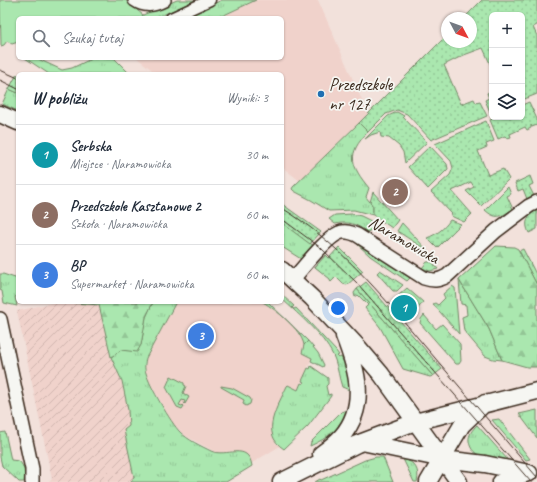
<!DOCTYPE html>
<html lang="pl">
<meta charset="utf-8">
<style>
body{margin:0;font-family:Caveat,sans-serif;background:#f2f2f3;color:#1f2937}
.controls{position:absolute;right:12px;top:12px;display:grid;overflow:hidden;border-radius:6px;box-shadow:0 1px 3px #0004}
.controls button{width:36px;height:36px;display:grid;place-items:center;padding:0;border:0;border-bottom:1px solid #e0e1e3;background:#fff;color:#1f2937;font:20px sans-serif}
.compass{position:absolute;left:441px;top:12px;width:36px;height:36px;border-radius:50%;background:#fff;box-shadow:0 1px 3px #0004;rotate:131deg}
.you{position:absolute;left:338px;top:308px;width:14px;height:14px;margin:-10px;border:3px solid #fff;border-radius:50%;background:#1a73e8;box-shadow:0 0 0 6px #1a73e833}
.badge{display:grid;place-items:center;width:26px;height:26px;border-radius:50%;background:#1f6fb2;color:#fff;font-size:13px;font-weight:700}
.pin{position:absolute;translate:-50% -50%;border:2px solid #fff;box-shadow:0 1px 4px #0006}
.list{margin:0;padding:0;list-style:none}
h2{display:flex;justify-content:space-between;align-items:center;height:52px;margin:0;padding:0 16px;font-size:17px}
h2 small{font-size:13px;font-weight:400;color:#747a83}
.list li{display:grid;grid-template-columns:26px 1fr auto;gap:12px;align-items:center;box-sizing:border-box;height:60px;padding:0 16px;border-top:1px solid #e0e1e3}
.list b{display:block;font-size:15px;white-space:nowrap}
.list p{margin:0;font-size:13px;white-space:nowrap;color:#747a83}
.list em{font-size:13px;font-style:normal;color:#747a83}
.icon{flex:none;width:22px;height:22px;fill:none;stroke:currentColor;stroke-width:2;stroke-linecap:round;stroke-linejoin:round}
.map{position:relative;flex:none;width:537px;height:482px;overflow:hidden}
.search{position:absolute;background:#fff;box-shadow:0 1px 3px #0004;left:16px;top:16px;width:268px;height:44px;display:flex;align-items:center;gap:10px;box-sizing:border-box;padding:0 14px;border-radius:6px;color:#747a83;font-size:15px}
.panel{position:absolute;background:#fff;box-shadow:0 1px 3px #0004;left:16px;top:72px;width:268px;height:232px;border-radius:6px}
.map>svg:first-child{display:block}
.built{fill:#f0d2cb}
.industrial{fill:url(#industrial-furrows)}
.grass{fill:url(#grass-tufts);stroke:#728866}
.forest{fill:url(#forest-firs);stroke:#728866}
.park{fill:#aae7af;stroke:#728866}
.garden{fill:url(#garden-dots);stroke:#728866}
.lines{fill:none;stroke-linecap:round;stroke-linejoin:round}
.pedestrian-casing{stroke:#3b2a1e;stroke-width:13}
.minor-casing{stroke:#3b2a1e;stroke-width:16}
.tertiary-casing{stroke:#3b2a1e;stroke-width:19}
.pedestrian{stroke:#f6f6f2;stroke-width:10}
.minor{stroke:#f6f6f2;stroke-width:13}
.tertiary{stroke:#f6f6f2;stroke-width:16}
.tram{stroke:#3b2a1e;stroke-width:1}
.poi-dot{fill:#1f6fb2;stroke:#f6f6f2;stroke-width:1.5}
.labels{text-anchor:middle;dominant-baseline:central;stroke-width:3.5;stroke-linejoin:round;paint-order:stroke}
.poi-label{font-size:17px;fill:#3b2a1e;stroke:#f6f6f2;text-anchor:start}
.street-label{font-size:17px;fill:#3b2a1e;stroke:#f6f6f2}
</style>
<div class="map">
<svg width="537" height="482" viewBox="0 0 537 482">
<defs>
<pattern id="industrial-furrows" width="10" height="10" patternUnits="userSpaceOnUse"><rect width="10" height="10" fill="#f0d2cb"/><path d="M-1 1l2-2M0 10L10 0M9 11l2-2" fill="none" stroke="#cfb4ae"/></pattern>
<pattern id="grass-tufts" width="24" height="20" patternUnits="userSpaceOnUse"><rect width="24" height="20" fill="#aae7af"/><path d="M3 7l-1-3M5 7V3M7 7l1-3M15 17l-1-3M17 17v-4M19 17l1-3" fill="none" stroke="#93c696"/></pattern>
<pattern id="forest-firs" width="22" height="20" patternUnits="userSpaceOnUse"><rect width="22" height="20" fill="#aae7af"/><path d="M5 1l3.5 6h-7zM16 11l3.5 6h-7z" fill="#93c696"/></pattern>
<pattern id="garden-dots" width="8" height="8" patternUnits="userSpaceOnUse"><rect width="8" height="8" fill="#aae7af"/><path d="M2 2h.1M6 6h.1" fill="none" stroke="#93c696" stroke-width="1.8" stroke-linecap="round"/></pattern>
</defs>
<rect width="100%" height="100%" fill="#f2e1db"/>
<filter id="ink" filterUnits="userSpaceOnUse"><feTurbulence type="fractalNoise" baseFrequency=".025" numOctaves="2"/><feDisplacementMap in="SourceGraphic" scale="8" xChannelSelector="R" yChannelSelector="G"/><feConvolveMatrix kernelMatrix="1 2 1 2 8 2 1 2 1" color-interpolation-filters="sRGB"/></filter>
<g filter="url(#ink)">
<!-- built -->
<path class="built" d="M256,0H318L368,114L300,181L282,167V74H157L137,58H282V18H213L220,15L222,16Z
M176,302H263L277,312L294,328L303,341L304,345L302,353L312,358L298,390L288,385L276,443L280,446L252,463L250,460L233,451L217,453L184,435L172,422L148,379L145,368L146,358Z"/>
<!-- industrial -->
<path class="industrial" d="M56,302L99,305L111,357L122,381L128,410L136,474L135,482H49L52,479L17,311Z"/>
<!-- grass -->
<path class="grass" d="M177,0H196L156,18H141L143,15Z
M222,0H256L222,16L220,15L213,18H183Z
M25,58H36L62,70L72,68L93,58H114L130,74H49Z
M9,89L18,93V111L2,104Z
M359,123L368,132C346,154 351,166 369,188L366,197L373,206V215L354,210L329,211L311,200L294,191L292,189L293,187Z
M508,187L511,194L507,196L513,209C501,217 496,220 485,210Z
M352,214L361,216L377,224L372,230L367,232C356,224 349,221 335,224L329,219L335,215Z
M282,223L314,246L301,259L282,247Z
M402,223L428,251L397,231Z
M355,242L361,245L410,278L407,281L370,256Z
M523,249L537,276V285L519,251Z
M427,262H432L438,269L430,271L422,268Z
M0,274H3L18,279V296L15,297L17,306L4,303L2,291L0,290Z
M459,280L489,329L502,360L493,359L485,356L464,331L462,317L467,315L466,305L461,304Z
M452,286L455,288L459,334L433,304L435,303L438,305L445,298L443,294Z
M407,288L423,302L413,315L398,296Z
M357,289L433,376L430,377L403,369L380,327L365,308L368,305L358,295L355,297L354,293Z
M282,295L294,306L292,308L294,309L296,308L336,351L339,355L337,356L339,358L341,357L347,369L352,391L342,387C339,378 338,369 335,360C327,338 299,315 282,299Z
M153,302H176L146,358C145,363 144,368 146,373C149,385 171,423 180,432C188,440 201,446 211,451C226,458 248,441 252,466L226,482H131L134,477L124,430L129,426L128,410L122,381L111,357L121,350H129L141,345L146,317Z
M424,315L436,329L442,324L460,344L461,361L459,364H456L420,323L421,319Z
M308,341L318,353L324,365L323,367L311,361L312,358L302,353L304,345Z
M311,366L328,378V384L326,386L328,395L331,394V396L308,426L284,449C259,433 278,406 287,386L288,385L298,390L301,383L303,384L304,382L302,381L308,368L310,369Z
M171,376L184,383V385L186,386L183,393L189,397L185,404L184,403L185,401L182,400L179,405L182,406L183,405L184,406L182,409L177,407L166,387Z
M221,386L232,388L250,398L251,400L250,404L246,406L243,404L244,400L221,387Z
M349,409C341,428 328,438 310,446L311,442L341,412Z
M537,410V438L519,414Z
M499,419L530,459L526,460L492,420Z
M477,425L508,460C494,460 471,459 469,441C468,435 473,429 477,425Z
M5,432L11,460L19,461C25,467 25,473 24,482H19L2,466L0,457V433Z
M376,457H383L393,482H315L320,479L321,480L365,460Z
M403,459C415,462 420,470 417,482H414Z"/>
<!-- forest -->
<path class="forest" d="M496,246L514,247L518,249L537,285V367H527L502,360L489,329L459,280Z
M62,302H153L146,317L141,345L137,352L121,350L111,357L99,305Z"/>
<!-- park -->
<path class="park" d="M0,0H125L143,15L141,18H18V42L12,44L7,41L4,45L1,46Z"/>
<!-- garden -->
<path class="garden" d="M482,0H537V25L533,27L537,36V94L522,100V15H492V68L483,48L464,55L444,65L461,104L474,99L476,103L480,102L487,116L431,140L407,114L397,110L386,114L368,132L359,123L447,35V42H471V18H464Z
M17,74L18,75V93L9,89Z
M492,91V113L491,114L485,100L489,98L487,93Z
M529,102L537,119V125L532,127L531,125V128L527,130L525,127L510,134L511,137L507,138L505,136L498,139L490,120L496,117H522V105Z
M397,112L404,116L403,117L427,142L405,163L403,152L399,146L389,138L381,137L380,132L371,135L365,139L388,116Z
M486,121L494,141L486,144L487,147L478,151L488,175L503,169L509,179L481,206L466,191L474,187L471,182L452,191L472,214L464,222L451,216L452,214L431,192L450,175L453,168L451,161L435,144Z
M430,146L447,164L448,169L428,189L408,167Z
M530,176L533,184L529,186L534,196L527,199L523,189L518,191L515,183Z
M373,192L398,220L392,228L373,215V206L370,202Z
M282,204L321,232L310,244L282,223Z
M537,210V229L529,233C524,223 527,215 537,210Z
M450,220L461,224L437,248L427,238C437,234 444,229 450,220Z
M339,247L363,271L347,285L343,284L336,277L331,282L330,281V279L315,267L326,255L329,258Z
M380,270L403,285L397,291H393L377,273Z
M366,282L442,369L433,376L357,289Z
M263,302H268L308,341L304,345C301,329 276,310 263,302Z"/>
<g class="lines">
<defs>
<path id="pedestrian" d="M171,18L210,0"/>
<path id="minor" d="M135,0C145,7 154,5 164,0
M293,279C304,267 325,239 339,233C345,230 352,233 357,235L424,278C433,281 438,281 447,276L496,231L529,206L537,202
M0,319L32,469V482"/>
<path id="tertiary" d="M0,114L18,122
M282,270L312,298L358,347L381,374L459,482
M362,442L443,459L485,464L529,473
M321,454C328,449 336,443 342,436C368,405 357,369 344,336
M281,482L357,444L415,422L537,391
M428,482L462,425L485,403
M501,482L528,473"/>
</defs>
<!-- pedestrian casing -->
<use href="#pedestrian" class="pedestrian-casing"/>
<!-- minor casing -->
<use href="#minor" class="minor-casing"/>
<!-- tertiary casing -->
<use href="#tertiary" class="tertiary-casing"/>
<!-- pedestrian -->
<use href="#pedestrian" class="pedestrian"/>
<!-- minor -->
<use href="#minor" class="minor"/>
<!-- tertiary -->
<use href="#tertiary" class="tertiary"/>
<!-- tram -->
<path class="tram" d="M0,70L18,78
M0,80L18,89
M282,208C338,242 381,294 423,344C461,388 499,433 537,477
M282,219L321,248L357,283L531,482"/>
</g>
</g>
<!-- markers -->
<circle class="poi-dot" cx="321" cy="94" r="4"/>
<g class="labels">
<!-- poi labels -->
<g class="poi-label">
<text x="329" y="84">Przedszkole<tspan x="329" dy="20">nr 127</tspan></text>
</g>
<!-- street labels -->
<g class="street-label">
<text transform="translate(404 240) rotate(30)">Naramowicka</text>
</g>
</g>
</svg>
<div class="controls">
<button>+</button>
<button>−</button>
<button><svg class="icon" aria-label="layers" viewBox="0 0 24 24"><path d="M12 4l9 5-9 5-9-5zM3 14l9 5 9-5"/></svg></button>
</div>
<svg class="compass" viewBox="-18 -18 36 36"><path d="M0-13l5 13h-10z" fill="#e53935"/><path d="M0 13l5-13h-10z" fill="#747a83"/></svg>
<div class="you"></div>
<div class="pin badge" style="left:404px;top:308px;background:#0f9aa8">1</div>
<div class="pin badge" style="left:395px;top:192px;background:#8d6e63">2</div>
<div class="pin badge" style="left:201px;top:336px;background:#3f7fe0">3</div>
<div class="search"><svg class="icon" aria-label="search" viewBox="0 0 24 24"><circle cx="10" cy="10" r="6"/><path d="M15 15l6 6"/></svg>Szukaj tutaj</div>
<section class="panel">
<h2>W pobliżu<small>Wyniki: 3</small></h2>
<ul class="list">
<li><span class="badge" style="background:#0f9aa8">1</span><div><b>Serbska</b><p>Miejsce · Naramowicka</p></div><em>30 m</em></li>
<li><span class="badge" style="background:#8d6e63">2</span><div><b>Przedszkole Kasztanowe 2</b><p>Szkoła · Naramowicka</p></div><em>60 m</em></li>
<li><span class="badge" style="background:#3f7fe0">3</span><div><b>BP</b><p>Supermarket · Naramowicka</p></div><em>60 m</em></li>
</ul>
</section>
</div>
